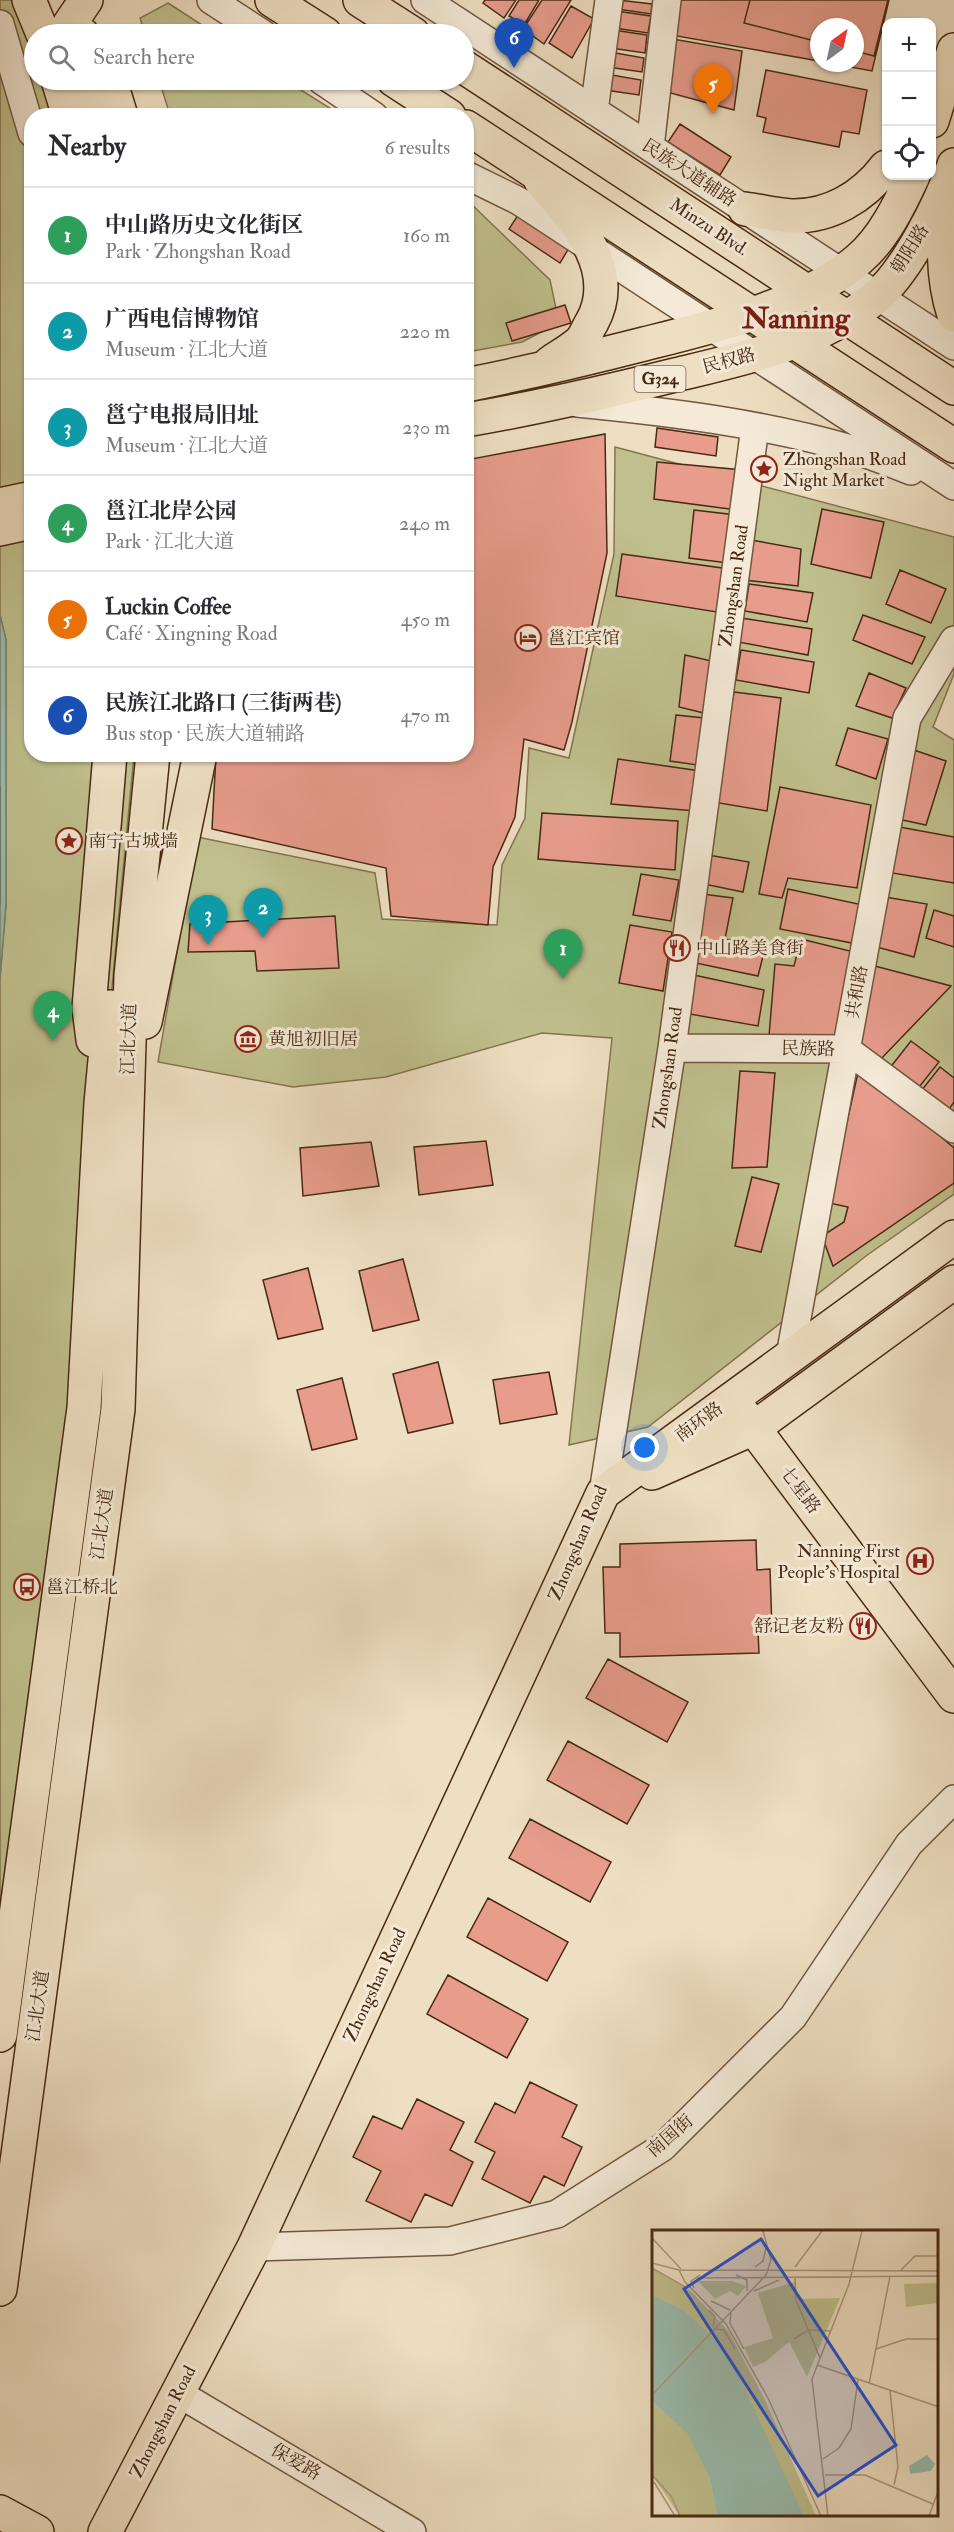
<!DOCTYPE html>
<meta charset="utf-8">
<style>
body{margin:0;font-family:"IM FELL Double Pica","Noto Serif SC",serif;background:#f2f2f3;color:#2b2b33}
.controls{position:absolute;right:18px;top:18px;display:grid;overflow:hidden;border-radius:12px;box-shadow:0 2px 4px #0004}
.controls button{width:54px;height:54px;display:grid;place-items:center;padding:0;border:0;border-bottom:2px solid #e1e1e2;background:#fff;color:#2b2b33;font:30px sans-serif}
.compass{position:absolute;left:810px;top:18px;width:54px;height:54px;border-radius:50%;background:#fff;box-shadow:0 2px 4px #0004;rotate:33deg}
.you{position:absolute;left:645px;top:1448px;width:21px;height:21px;margin:-15px;border:4px solid #fff;border-radius:50%;background:#1a73e8;box-shadow:0 0 0 9px #1a73e833}
.badge{display:grid;place-items:center;width:39px;height:39px;border-radius:50%;background:#8f2418;color:#fff;font-size:20px;font-weight:700}
.pin{position:absolute;translate:-50% -50px;filter:drop-shadow(0 2px 3px #0008)}
.pin::after{content:'';position:absolute;top:32px;width:21px;height:18px;background:inherit;clip-path:polygon(0 0,100% 0,50% 100%)}
.list{margin:0;padding:0;list-style:none}
h2{display:flex;justify-content:space-between;align-items:center;height:78px;margin:0;padding:0 24px;font-size:26px}
h2 small{font-size:20px;font-weight:400;color:#7c7c81}
.list li{display:grid;grid-template-columns:39px 1fr auto;gap:18px;align-items:center;box-sizing:border-box;height:96px;padding:0 24px;border-top:2px solid #e1e1e2}
.list b{display:block;font-size:22px;white-space:nowrap}
.list p{margin:0;font-size:20px;white-space:nowrap;color:#7c7c81}
.list em{font-size:20px;font-style:normal;color:#7c7c81}
.icon{flex:none;width:33px;height:33px;fill:none;stroke:currentColor;stroke-width:2;stroke-linecap:round;stroke-linejoin:round}
.map{position:relative;flex:none;width:954px;height:2532px;overflow:hidden}
.search{position:absolute;background:#fff;box-shadow:0 2px 4px #0004;left:24px;top:24px;width:450px;height:66px;display:flex;align-items:center;gap:15px;box-sizing:border-box;padding:0 21px;border-radius:33px;color:#7c7c81;font-size:22px}
.panel{position:absolute;background:#fff;box-shadow:0 2px 4px #0004;left:24px;top:108px;width:450px;height:654px;border-radius:24px}
.map>svg:first-child{display:block}
.green{fill:#c0c08e;stroke:#847550;stroke-width:1.5}
.water{fill:#9abdaf;stroke:#798271;stroke-width:1.5}
.lines{fill:none;stroke-linecap:round;stroke-linejoin:round}
.shore{stroke:#717461;stroke-width:1.5}
.building{fill:#e79c8c;stroke:#482a13;stroke-width:1.5}
.minor-casing{stroke:#72573f;stroke-width:30}
.major-casing{stroke:#482a13;stroke-width:36}
.highway-casing{stroke:#482a13;stroke-width:36}
.minor{stroke:#f4ead7;stroke-width:27}
.major{stroke:#eedfc2;stroke-width:33}
.highway{stroke:#eedfc2;stroke-width:33}
.labels{text-anchor:middle;dominant-baseline:central;stroke-width:6;stroke-linejoin:round;paint-order:stroke}
.shield{fill:#f4ead7;stroke:#7c644e;stroke-width:1.5}
.shield-label{font-size:16px;font-weight:bold;fill:#482a13}
.street-label{font-size:18px;fill:#482a13;stroke:#f4ead7}
.poi-label{font-size:18px;fill:#482a13;stroke:#f4ead7;text-anchor:start}
.town-label{font-size:30px;font-weight:bold;fill:#7a1f14;stroke:#f4ead7}
.inset-road{fill:none;stroke:#ac977c;stroke-width:1.5}
.view{fill:#1d4ed8;fill-opacity:0.15;stroke:#1d4ed8;stroke-width:3}
.inset-edge{fill:none;stroke:#482a13;stroke-width:3}
</style>
<div class="map">
<svg width="954" height="2532" viewBox="0 0 954 2532">
<rect width="100%" height="100%" fill="#eedfc2"/>
<filter id="stains"><feTurbulence type="fractalNoise" baseFrequency=".00333" numOctaves="4"/><feColorMatrix values="0 0 0 0 .2 0 0 0 0 .09 0 0 0 0 .02 0 0 0 .5 -.17"/></filter>
<radialGradient id="worn" r=".72"><stop offset=".6" stop-color="#630" stop-opacity="0"/><stop offset="1" stop-color="#630" stop-opacity=".3"/></radialGradient>
<!-- green -->
<path class="green" d="M0,0H29L34,34V80H58L69,115L32,116V754L134,755L101,1103L0,2035V979L6,904V640L0,615Z
M168,3L216,34H145L140,18Z
M159,80H285L341,115H170Z
M466,199L550,280L559,323L522,342L467,352Z
M615,447L954,537V674L933,727L954,740V1194L866,1256L648,1427L569,1445L612,1038L542,1033L386,1077L293,1087L158,1062L197,837L375,873L382,919L497,925L502,865L525,818L529,748L569,758L614,554Z"/>
<!-- water -->
<path class="water" d="M0,615L6,640V904L0,979Z"/>
<g class="lines">
<!-- shore -->
<path class="shore" d="M0,786V905"/>
</g>
<!-- building -->
<path class="building" d="M485,0H516L504,18L483,3Z
M519,0H539L524,25L509,16Z
M542,0H571L544,44L523,29Z
M618,0L652,4L651,14L617,9Z
M676,0H889L872,71L829,63H855V27H819V61L671,35Z
M750,0H888L874,56L855,51V27H819V42L744,23Z
M571,6L594,19L572,58L549,43Z
M616,11L651,16L648,33L614,28Z
M613,30L647,35L645,53L611,48Z
M667,38L742,51L734,110L663,91Z
M610,52L644,58L642,72L608,67Z
M766,70L867,90L859,134L842,131L839,147L763,132L766,118L757,116Z
M606,74L641,80L639,95L605,90Z
M680,124L731,157L720,175L668,142Z
M518,215L569,248L560,263L509,229Z
M565,305L571,323L512,341L506,323Z
M657,428L718,437L716,456L655,447Z
M605,434L607,553L572,722L564,750L524,739L515,817L493,867L488,925L391,916L386,868L212,829L216,754H466V460Z
M657,462L743,470L737,510L654,499Z
M822,509L884,522L871,578L811,564Z
M694,510L736,515L728,563L689,558Z
M751,540L801,549L798,586L744,580Z
M622,554L729,569L723,613L616,596Z
M900,570L946,589L931,623L886,604Z
M749,584L813,593L807,622L745,611Z
M863,615L925,637L912,664L853,640Z
M741,618L812,629L808,655L738,642Z
M741,650L814,662L809,693L736,680Z
M685,655L716,662L708,714L679,707Z
M869,673L906,688L892,718L856,706Z
M734,692L781,698L767,811L713,802Z
M676,715L704,718L697,765L670,761Z
M848,728L888,739L876,779L836,765Z
M914,750L946,761L926,825L893,818Z
M618,759L700,771L696,811L611,804Z
M780,787L871,805L857,888L788,878L782,898L759,894Z
M542,813L678,821L675,870L538,859Z
M894,826L954,837V883L886,872Z
M708,855L749,862L743,892L704,884Z
M641,874L679,880L671,921L633,915Z
M788,889L863,905L857,944L780,929Z
M702,894L733,898L725,939L765,948L758,976L691,962Z
M885,897L927,904L914,957L873,946Z
M934,910L954,916V947L926,938Z
M335,916L339,968L257,971L255,951L188,952L190,924Z
M630,925L672,932L663,991L619,983Z
M801,939L858,953L841,1041L769,1036L775,964L794,966Z
M871,965L951,986L878,1062L857,1046Z
M689,974L764,990L758,1026L684,1013Z
M911,1041L939,1062L916,1091L889,1069Z
M940,1067L954,1078V1102L944,1117L917,1096Z
M859,1068L954,1148V1183L833,1266L822,1236L844,1222L848,1207L829,1203Z
M740,1071L775,1073L767,1167L732,1168Z
M486,1141L493,1185L419,1195L414,1147Z
M371,1142L379,1186L303,1196L300,1148Z
M752,1177L779,1184L761,1252L735,1246Z
M403,1259L419,1320L373,1331L359,1271Z
M308,1268L323,1329L278,1339L263,1280Z
M438,1362L453,1423L408,1433L393,1374Z
M549,1372L557,1414L500,1424L493,1380Z
M342,1378L357,1439L312,1450L297,1390Z
M756,1540L757,1570L770,1569L772,1631H758L759,1653L620,1657V1633H605L603,1567H620V1544Z
M608,1659L688,1702L667,1742L586,1698Z
M568,1741L649,1785L627,1824L547,1780Z
M530,1819L611,1862L590,1902L509,1858Z
M488,1898L568,1942L547,1981L467,1937Z
M448,1975L528,2019L507,2058L427,2014Z
M530,2082L577,2105L562,2137L582,2147L564,2186L544,2176L530,2203L482,2179L495,2152L475,2142L495,2103L515,2113Z
M417,2099L464,2122L450,2150L473,2162L452,2206L425,2194L411,2222L366,2201L381,2171L353,2157L373,2116L402,2129Z"/>
<g class="lines">
<defs>
<path id="minor" d="M211,0L263,34
M425,0L954,346
M0,24L32,133
M321,80L374,116
M594,111L609,0
M650,147L667,0
M466,175L519,201L954,486
M577,403C669,412 762,423 851,449C871,455 891,463 911,471
M672,1048L846,1049L954,1129
M790,1356L907,718L954,640
M603,1493L672,1048L755,427
M254,2247L450,2241L557,2214L663,2147L793,2017L909,1844L954,1799
M178,2393L412,2532"/>
<path id="major" d="M29,0L43,34
M82,34L69,25L86,0
M58,80L69,116
M83,80L92,116
M110,80L121,116
M932,121L954,50
M541,181C574,219 621,269 592,322C588,328 585,337 580,342C571,350 560,356 550,363
M947,195C944,237 941,275 954,315
M745,209C760,211 776,215 791,216C830,217 863,197 886,167
M466,385C526,373 585,359 644,344C712,327 806,305 859,259C883,239 900,204 913,176
M466,420C537,408 606,392 675,375C742,359 822,342 876,297C907,271 941,203 954,165
M0,505L32,498
M0,529L32,522
M145,1022L200,754
M93,1040L89,1008L110,754
M740,1410L954,1696
M652,1473L754,1428L954,1282
M0,2035L84,1408L101,1103L110,1007
M0,2289L118,1409L131,976L153,754
M0,2512L37,2532
M105,2532L254,2247L603,1493L954,1237"/>
<path id="highway" d="M272,0L325,34
M360,0L413,34
M464,67L954,388
M394,80L449,116
M466,127L954,446"/>
</defs>
<!-- minor casing -->
<use href="#minor" class="minor-casing"/>
<!-- major casing -->
<use href="#major" class="major-casing"/>
<!-- highway casing -->
<use href="#highway" class="highway-casing"/>
<!-- minor -->
<use href="#minor" class="minor"/>
<!-- major -->
<use href="#major" class="major"/>
<!-- highway -->
<use href="#highway" class="highway"/>
</g>
<!-- icons -->
<defs>
<symbol id="sight-ring" viewBox="-11 -11 22 22"><circle r="9.5" fill="#f4ead7" stroke="#8f2418" stroke-width="1.5"/><path d="M0-6L1.8-2.2L6-1.7L2.9 1.2L3.7 5.4L0 3.3L-3.7 5.4L-2.9 1.2L-6-1.7L-1.8-2.2Z" fill="#8f2418"/></symbol>
<symbol id="hotel-ring" viewBox="-11 -11 22 22"><circle r="9.5" fill="#f4ead7" stroke="#8f2418" stroke-width="1.5"/><path d="M-6-4.5h1.5V1H6V5H4.5V3h-9V5H-6ZM-4 0a1.8 1.8 0 1 1 3.6 0ZM.5 0V-2.5h3Q6-2.5 6 0Z" fill="#8f2418"/></symbol>
<symbol id="restaurant-ring" viewBox="-11 -11 22 22"><circle r="9.5" fill="#f4ead7" stroke="#8f2418" stroke-width="1.5"/><path d="M-5-6h1v4h1v-4h1v4h1v-4h1v5L-1.5 .5V6h-2V.5L-5-1ZM5-6V6H3V1.5H1.5Q1.5-4 5-6Z" fill="#8f2418"/></symbol>
<symbol id="museum-ring" viewBox="-11 -11 22 22"><circle r="9.5" fill="#f4ead7" stroke="#8f2418" stroke-width="1.5"/><path d="M0-6L6-3V-2H-6V-3ZM-5-1h2V3h-2ZM-1-1h2V3h-2ZM3-1h2V3H3ZM-6 4H6V6H-6Z" fill="#8f2418"/></symbol>
<symbol id="hospital-ring" viewBox="-11 -11 22 22"><circle r="9.5" fill="#f4ead7" stroke="#8f2418" stroke-width="1.5"/><path d="M-5-5h3v3.5h4V-5h3V5h-3V1.5h-4V5h-3Z" fill="#8f2418"/></symbol>
<symbol id="bus-ring" viewBox="-11 -11 22 22"><circle r="9.5" fill="#f4ead7" stroke="#8f2418" stroke-width="1.5"/><path d="M-5-6H5V4H4V6H2V4H-2V6H-4V4H-5ZM-3.5-4V0h7V-4ZM-3.5 1.2v1.5H-2V1.2ZM2 1.2v1.5H3.5V1.2Z" fill="#8f2418"/></symbol>
</defs>
<g fill-rule="evenodd">
<use href="#sight-ring" x="749" y="454" width="30" height="30"/>
<use href="#hotel-ring" x="513" y="623" width="30" height="30"/>
<use href="#sight-ring" x="54" y="826" width="30" height="30"/>
<use href="#restaurant-ring" x="662" y="933" width="30" height="30"/>
<use href="#museum-ring" x="233" y="1024" width="30" height="30"/>
<use href="#hospital-ring" x="905" y="1546" width="30" height="30"/>
<use href="#bus-ring" x="12" y="1572" width="30" height="30"/>
<use href="#restaurant-ring" x="848" y="1611" width="30" height="30"/>
</g>
<g class="labels">
<!-- shield labels -->
<rect class="shield" x="634.5" y="366" width="51" height="26" rx="4.5"/>
<g class="shield-label">
<text x="660" y="379">G324</text>
</g>
<!-- street labels -->
<g class="street-label">
<text transform="translate(689 173) rotate(33)">民族大道辅路</text>
<text transform="translate(709 227) rotate(33)">Minzu Blvd.</text>
<text transform="translate(910 249) rotate(-58)">朝阳路</text>
<text transform="translate(729 361) rotate(-15)">民权路</text>
<text transform="translate(734 586) rotate(-82)">Zhongshan Road</text>
<text transform="translate(857 992) rotate(-80)">共和路</text>
<text transform="translate(129 1039) rotate(-88)">江北大道</text>
<text transform="translate(808 1049) rotate(1)">民族路</text>
<text transform="translate(668 1068) rotate(-82)">Zhongshan Road</text>
<text transform="translate(699 1422) rotate(-36)">南环路</text>
<text transform="translate(800 1490) rotate(53)">七星路</text>
<text transform="translate(102 1524) rotate(-82)">江北大道</text>
<text transform="translate(578 1543) rotate(-67)">Zhongshan Road</text>
<text transform="translate(375 1985) rotate(-65)">Zhongshan Road</text>
<text transform="translate(38 2006) rotate(-82)">江北大道</text>
<text transform="translate(670 2136) rotate(-41)">南国街</text>
<text transform="translate(163 2422) rotate(-63)">Zhongshan Road</text>
<text transform="translate(296 2462) rotate(30)">保爱路</text>
</g>
<!-- poi labels -->
<g class="poi-label">
<text x="783" y="459">Zhongshan Road<tspan x="783" dy="21">Night Market</tspan></text>
<text x="548" y="638">邕江宾馆</text>
<text x="88" y="841">南宁古城墙</text>
<text x="696" y="948">中山路美食街</text>
<text x="268" y="1039">黄旭初旧居</text>
<text x="900" y="1551" text-anchor="end">Nanning First<tspan x="900" dy="21">People's Hospital</tspan></text>
<text x="46" y="1587">邕江桥北</text>
<text x="844" y="1626" text-anchor="end">舒记老友粉</text>
</g>
<!-- town labels -->
<g class="town-label">
<text x="796" y="318">Nanning</text>
</g>
</g>
<!-- overview -->
<g transform="translate(652 2230)">
<rect width="286" height="286" fill="#eedfc2"/>
<path d="M0,38L39,61L77,102L113,170L164,286H152L66,111L31,79L0,65ZM46,51H80L94,56L86,66L78,61L63,69ZM143,52L146,69L188,68L155,147L137,112L113,132L101,137L92,117L121,108L106,63ZM286,53V73L254,77L252,54ZM0,171L35,202L58,249L65,286H28L0,245Z" fill="#c0c08e"/>
<path d="M0,65L31,79L66,111L85,142L152,286H65L58,249L35,203L0,171ZM275,225L283,234L279,241L258,244L257,236Z" fill="#9abdaf"/>
<path class="inset-road" d="M0,8L29,39M0,33L27,40M103,37L111,31L114,18M143,37L170,1M0,38L35,58M27,40L33,52L74,94L116,168L169,286M27,40L287,41M249,40L263,26H287M84,45L95,50V61M43,48L287,46M143,48L144,70L168,128M42,58L39,51L48,45M102,61L127,50M59,71L78,80M57,80L63,87L61,97M79,82L78,93L92,119M63,99L72,100L83,119M142,109L156,100L178,101M224,119L254,109H287M165,135L287,177M217,154L238,46M238,161L246,237L242,255M0,165L114,45L119,30L111,1M171,229L187,218L199,199L206,150M0,245L19,266L28,286M173,245H213L281,274M2,252L23,286M176,286L160,149L197,54L210,1M277,286L287,259"/>
<path class="view" d="M109,9L244,215L166,266L32,59Z"/>
<rect width="286" height="286" class="inset-edge"/>
</g>
<rect width="100%" height="100%" filter="url(#stains)"/>
<rect width="100%" height="100%" fill="url(#worn)"/>
</svg>
<div class="controls">
<button>+</button>
<button>−</button>
<button><svg class="icon" aria-label="locate" viewBox="0 0 24 24"><circle cx="12" cy="12" r="6"/><path d="M12 2v4M12 18v4M2 12h4M18 12h4"/></svg></button>
</div>
<svg class="compass" viewBox="-18 -18 36 36"><path d="M0-13l5 13h-10z" fill="#e53935"/><path d="M0 13l5-13h-10z" fill="#7c7c81"/></svg>
<div class="you"></div>
<div class="pin badge" style="left:563px;top:979px;background:#2e9e5b">1</div>
<div class="pin badge" style="left:263px;top:938px;background:#0f9aa8">2</div>
<div class="pin badge" style="left:208px;top:945px;background:#0f9aa8">3</div>
<div class="pin badge" style="left:53px;top:1041px;background:#2e9e5b">4</div>
<div class="pin badge" style="left:713px;top:114px;background:#e8710a">5</div>
<div class="pin badge" style="left:514px;top:68px;background:#1a4fb4">6</div>
<div class="search"><svg class="icon" aria-label="search" viewBox="0 0 24 24"><circle cx="10" cy="10" r="6"/><path d="M15 15l6 6"/></svg>Search here</div>
<section class="panel">
<h2>Nearby<small>6 results</small></h2>
<ul class="list">
<li><span class="badge" style="background:#2e9e5b">1</span><div><b>中山路历史文化街区</b><p>Park · Zhongshan Road</p></div><em>160 m</em></li>
<li><span class="badge" style="background:#0f9aa8">2</span><div><b>广西电信博物馆</b><p>Museum · 江北大道</p></div><em>220 m</em></li>
<li><span class="badge" style="background:#0f9aa8">3</span><div><b>邕宁电报局旧址</b><p>Museum · 江北大道</p></div><em>230 m</em></li>
<li><span class="badge" style="background:#2e9e5b">4</span><div><b>邕江北岸公园</b><p>Park · 江北大道</p></div><em>240 m</em></li>
<li><span class="badge" style="background:#e8710a">5</span><div><b>Luckin Coffee</b><p>Café · Xingning Road</p></div><em>450 m</em></li>
<li><span class="badge" style="background:#1a4fb4">6</span><div><b>民族江北路口 (三街两巷)</b><p>Bus stop · 民族大道辅路</p></div><em>470 m</em></li>
</ul>
</section>
</div>
